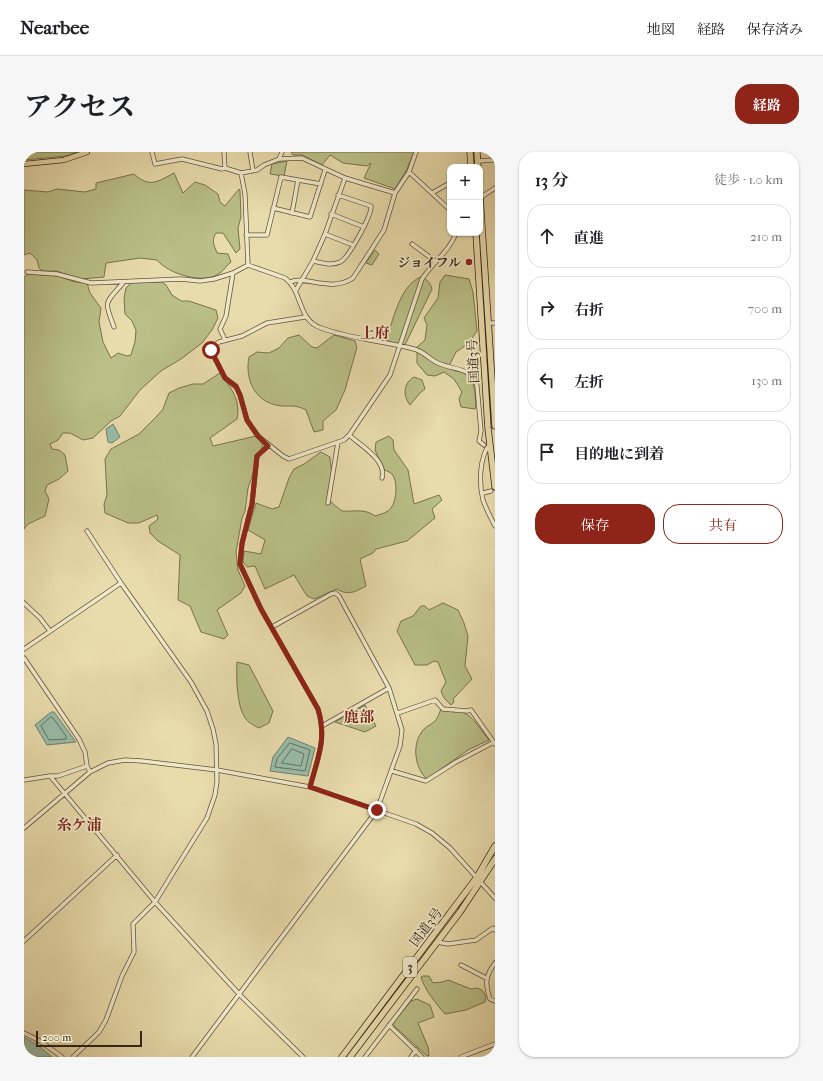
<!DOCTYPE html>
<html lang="ja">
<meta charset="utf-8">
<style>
body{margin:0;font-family:"IM FELL French Canon","Noto Serif JP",serif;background:#f6f6f6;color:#202124}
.controls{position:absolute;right:12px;top:12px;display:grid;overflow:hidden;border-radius:8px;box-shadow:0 1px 3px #0004}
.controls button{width:36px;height:36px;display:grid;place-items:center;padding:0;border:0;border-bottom:1px solid #e0e0e0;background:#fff;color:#202124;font:20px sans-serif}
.scale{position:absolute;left:12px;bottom:10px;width:106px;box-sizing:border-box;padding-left:4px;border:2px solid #362616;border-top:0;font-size:11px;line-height:14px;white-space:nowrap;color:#362616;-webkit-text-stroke:3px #f0e8c9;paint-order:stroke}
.stop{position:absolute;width:12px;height:12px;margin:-9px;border:3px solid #8f2418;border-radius:50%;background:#fff}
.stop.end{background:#8f2418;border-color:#fff;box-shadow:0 1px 4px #0008}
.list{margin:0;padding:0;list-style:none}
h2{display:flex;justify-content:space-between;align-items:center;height:52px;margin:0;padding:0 16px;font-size:17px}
h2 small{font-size:13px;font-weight:400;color:#757577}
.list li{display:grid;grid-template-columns:26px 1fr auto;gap:12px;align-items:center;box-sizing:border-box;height:64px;margin:0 8px 8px;padding:0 8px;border:1px solid #e0e0e0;border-radius:16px}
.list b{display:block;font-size:15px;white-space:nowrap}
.list em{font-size:13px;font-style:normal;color:#757577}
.actions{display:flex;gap:8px;padding:12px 16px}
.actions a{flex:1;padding:9px 0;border:1px solid #8f2418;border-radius:16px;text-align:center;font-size:14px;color:#8f2418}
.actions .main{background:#8f2418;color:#fff}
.icon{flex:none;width:22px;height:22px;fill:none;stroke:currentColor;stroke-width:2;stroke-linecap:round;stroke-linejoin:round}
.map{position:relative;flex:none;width:471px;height:905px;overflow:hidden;border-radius:16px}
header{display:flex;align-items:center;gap:24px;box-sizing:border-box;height:56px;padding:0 20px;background:#fff;border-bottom:1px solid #e0e0e0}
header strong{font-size:19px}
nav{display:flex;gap:22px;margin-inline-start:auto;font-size:14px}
.intro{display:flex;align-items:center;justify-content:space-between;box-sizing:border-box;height:96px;padding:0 24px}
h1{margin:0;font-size:28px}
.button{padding:10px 18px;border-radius:16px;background:#8f2418;color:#fff;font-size:14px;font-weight:700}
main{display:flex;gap:24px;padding:0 24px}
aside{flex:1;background:#fff;border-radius:16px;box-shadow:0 1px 3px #0004}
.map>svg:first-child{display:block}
.green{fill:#b9bf87;stroke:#78724e}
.water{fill:#98bba7;stroke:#717f6d}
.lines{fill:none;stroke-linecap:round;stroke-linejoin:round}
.shore{stroke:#67705e;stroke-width:1}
.minor-casing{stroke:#62533c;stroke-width:5}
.major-casing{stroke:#362616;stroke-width:6}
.highway-casing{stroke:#362616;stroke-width:7}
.minor{stroke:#f0e8c9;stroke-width:3.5}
.major{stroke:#e8dbac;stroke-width:4.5}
.highway{stroke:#e8dbac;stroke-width:5.5}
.route{stroke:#8f2418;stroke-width:5}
.poi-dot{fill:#8f2418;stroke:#f0e8c9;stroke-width:1.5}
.labels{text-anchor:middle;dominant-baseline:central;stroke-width:3.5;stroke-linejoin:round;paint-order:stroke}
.shield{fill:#f0e8c9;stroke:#6e604c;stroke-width:1}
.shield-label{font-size:12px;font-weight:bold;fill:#362616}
.poi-label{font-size:13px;font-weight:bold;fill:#362616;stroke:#f0e8c9;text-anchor:end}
.street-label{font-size:13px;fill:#362616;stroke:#f0e8c9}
.quarter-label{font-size:15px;font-weight:bold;fill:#7a1f14;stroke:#f0e8c9}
</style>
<header>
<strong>Nearbee</strong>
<nav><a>地図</a><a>経路</a><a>保存済み</a></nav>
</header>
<div class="intro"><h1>アクセス</h1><a class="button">経路</a></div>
<main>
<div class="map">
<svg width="471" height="905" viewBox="0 0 471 905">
<rect width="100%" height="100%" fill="#e8dbac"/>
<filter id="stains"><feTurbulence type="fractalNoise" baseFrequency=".005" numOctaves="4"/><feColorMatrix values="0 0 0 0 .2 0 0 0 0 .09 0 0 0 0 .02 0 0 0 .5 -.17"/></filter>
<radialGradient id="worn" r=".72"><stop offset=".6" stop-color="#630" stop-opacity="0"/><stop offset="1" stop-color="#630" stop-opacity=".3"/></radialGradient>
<!-- green -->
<path class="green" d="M0,0H53L42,4L0,8Z
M267,0H390L383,17L371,37L340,26L347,11L343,14L319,11L306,3L298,13L278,3H269Z
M263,9L260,24L246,22L248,12Z
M150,21L159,41L171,30L181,33L194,42L196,50L201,54L215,37L216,39L217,65L214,76L216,97L212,101L199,81H192C187,89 190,93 193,101L204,102L207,110C203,113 200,118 196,121C181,133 144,122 133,108L116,106L82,111L80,125L57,127L32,119H18L15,116L13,108L6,101L0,103V38L24,40L33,37L61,40L72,37V31L110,22C126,36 133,30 150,21Z
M351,98L355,102L348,113L342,111Z
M4,122L34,124L51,130L63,131L66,141L77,156L75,170L79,190L87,206L94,201L103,204L107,203L111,190L112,178L108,169L101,162L100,146L102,136L108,130H138L142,133L148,143L157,149H165L192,158L194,166L188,178L178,191L157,207L137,219L116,238L96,264L87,269L69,286L59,288L46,281H39L34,288L26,292L28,297L35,298L41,303L44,319L35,327L23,333L21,339L25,347L21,364L4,372L0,377V125Z
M421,123L445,127L449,140L453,179L444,192L432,200L425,214L431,219C446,219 449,227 451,241C451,246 453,252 451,257L437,255L435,247L438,240L430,227L420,220L411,224L403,223L393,211V195L401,188L403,173L400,166L414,146L416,130Z
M396,125C403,127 406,130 408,137L380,195L362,188C370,166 375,136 396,125Z
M275,183L288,195L293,196L310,183L331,189L333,195L321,238L312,258L299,269V278L290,280L282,258C269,251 264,256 252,253C229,248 221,225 225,205L233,200L245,201L255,196L264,186Z
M196,221C207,236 217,248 213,267L186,286L189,294L232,284L239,293L224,336L221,359L218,366L212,400L214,418L221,434L217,441L193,458L204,483L200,487L177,480L166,454L154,448L156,403L134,389L126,381L125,374L134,367L133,363L115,371H104L81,361L80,352L83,343L81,307L87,297L115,282L133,264L139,257L145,241L155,236L169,232H179Z
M390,225L398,228L401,237L397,240L386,253C378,243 380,231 390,225Z
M365,284L369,288L370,298L384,318L390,352L415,343L418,348L408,357L411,366L383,389L352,397L349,401L336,407L342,434C331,440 324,444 313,437L290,447L283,444L270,423L241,437L231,414L223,415L219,410L220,399L237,402L241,388L224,378L232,351L248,357L255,355L265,326L270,317L280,312L297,300L306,305C306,311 308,318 308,324C305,346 297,343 318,359C330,360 340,356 351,364C357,362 363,361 367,356C373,348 374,329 368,322C366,320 363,319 360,318L351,298L352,290Z
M419,451L434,458L440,471L444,484L441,514L448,527L429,547L430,550L427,553L420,546L417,539L422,530L414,510L410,509L403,513H391L373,479L377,469L389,464L397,454H401L405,458Z
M213,510L225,513L249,559L245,571L235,576C229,573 223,570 220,564C213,553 212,524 213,510Z
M341,553L352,574L341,580L311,570Z
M417,557C448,558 447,566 465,588L444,598L403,627C391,617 388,594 397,581C400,575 407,573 411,569C414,566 415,561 417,557Z
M399,824H405L409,831L418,830L424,828L447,837L453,836L458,838L462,844L461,850L442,858L421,862C413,853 400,837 397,825Z
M393,847L406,853L410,865L394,871L404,895L405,904H403L368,872L387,849Z"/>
<!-- water -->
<path class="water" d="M89,272L96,285L88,291L84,290L82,277Z
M27,560H30L52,590L23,593L11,573Z
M264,585L291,596L284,624L246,619L249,605Z
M0,885L15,894L28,905H0Z"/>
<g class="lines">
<!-- shore -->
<path class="shore" d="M27,565L29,566L42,584V587L25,588L17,574Z
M266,591L286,598L281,619L251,615L253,607Z
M268,597L280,602L277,614L258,611Z"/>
<defs>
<path id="minor" d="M128,0L131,12L158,7L198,17L201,16
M200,0L201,16L217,21L221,42L224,113
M226,0L229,19
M255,7L258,0
M454,9L471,8
M385,20L426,58
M217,21L233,18L240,13L255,7L278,6L321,26L371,41
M408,41L426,31
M456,46L471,36
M249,56L286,65L301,18
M268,61L274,28
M307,62L340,75
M301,82L329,93
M222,83H243L257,25L297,32
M388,92L411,109
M289,109C298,111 308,114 316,110C324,107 348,63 347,54L314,43
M224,113L261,126C279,139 273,168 297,176C327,187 360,189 390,197C401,200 407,209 416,212C432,218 448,216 453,234L457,279L455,289L460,293
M3,120L33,122L67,131L157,127L176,129L190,127L209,121L224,113
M266,130C281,123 307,141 329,126L360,78L371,41L385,20L392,0
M272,138L289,109L301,82L321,26
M281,165L243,171L218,184L195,190L188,195L187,199L201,226L212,235L216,243L223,268L234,284L259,304L265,307L320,288L326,282L366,223L398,127C408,111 426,99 432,81
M464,171H471
M90,175C80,148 80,153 99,131
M201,188L196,177L202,164L209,121
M325,283C336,293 363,308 358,326
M466,292C455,305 455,332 459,348C462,357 467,366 471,374
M244,294L233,304L228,352L218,391L216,412L237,457L294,557C303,587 294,605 286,635
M459,341L467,339
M304,351L314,290
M0,451L16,466L26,479
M0,497L97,431
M0,506L55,587L61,600L63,614L66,620
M374,561L411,548L419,557L443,559L447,558L471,592
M298,574L365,536
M368,619L402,629L432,610L470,590
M26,624H34L63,614
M0,628L26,624L131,750L215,842L279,905
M0,676L66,620L84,611L101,608L118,609L193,618L286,635L392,672L408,681L426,696L471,746
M0,789L93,703
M413,790L424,792L452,788L469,776L471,778
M471,811C461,824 461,832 466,847L471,849
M437,813L462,826
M365,873L398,905
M0,881L16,889L38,905
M49,905L75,880L82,868L98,824L110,800L109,772L131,750L183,666L191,643L193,629L192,592L189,577L183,559L167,530L97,431L63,379
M168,905L353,658L376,594L378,578L365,536L315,444L311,441L307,442L248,475
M341,905L393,837
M387,905L392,898
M437,905L471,892"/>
<path id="major" d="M0,12L40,8L63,0"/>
<path id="highway" d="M446,0L447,15
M453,0L454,15
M456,44L471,274
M452,81L464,276L471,335
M318,905L453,725L471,694
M326,905L436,760L471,707"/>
</defs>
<!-- minor casing -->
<use href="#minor" class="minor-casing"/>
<!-- major casing -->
<use href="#major" class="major-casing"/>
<!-- highway casing -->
<use href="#highway" class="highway-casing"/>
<!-- minor -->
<use href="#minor" class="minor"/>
<!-- major -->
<use href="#major" class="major"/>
<!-- highway -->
<use href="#highway" class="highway"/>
</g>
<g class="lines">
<!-- route -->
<path class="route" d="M187,198L201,226L212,234L216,243L223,268L234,284L244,294L233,304L228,352L218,392L216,412L237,457L294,557C303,587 294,605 286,635L353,658"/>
</g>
<!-- markers -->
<circle class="poi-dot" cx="445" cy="110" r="4"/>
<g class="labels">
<!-- shield labels -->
<rect class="shield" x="379" y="805" width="14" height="20" rx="3"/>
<g class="shield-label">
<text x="386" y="815">3</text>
</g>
<!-- poi labels -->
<g class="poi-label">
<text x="437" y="110">ジョイフル</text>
</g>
<!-- street labels -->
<g class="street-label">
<text transform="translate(449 209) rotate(-93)">国道3号</text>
<text transform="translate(402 775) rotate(-53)">国道3号</text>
</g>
<!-- quarter labels -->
<g class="quarter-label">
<text x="351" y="181">上府</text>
<text x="335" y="565">鹿部</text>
<text x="55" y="673">糸ケ浦</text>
</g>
</g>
<rect width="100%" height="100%" filter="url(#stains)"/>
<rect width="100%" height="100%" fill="url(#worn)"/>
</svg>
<div class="controls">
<button>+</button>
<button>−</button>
</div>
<div class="scale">200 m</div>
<div class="stop" style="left:187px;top:198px"></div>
<div class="stop end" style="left:353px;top:658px"></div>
</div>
<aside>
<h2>13 分<small>徒歩 · 1.0 km</small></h2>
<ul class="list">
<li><svg class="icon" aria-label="ahead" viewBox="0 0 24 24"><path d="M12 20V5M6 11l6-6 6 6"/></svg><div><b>直進</b></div><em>210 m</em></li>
<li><svg class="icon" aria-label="right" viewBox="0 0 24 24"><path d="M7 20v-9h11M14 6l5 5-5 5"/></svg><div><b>右折</b></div><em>700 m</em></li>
<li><svg class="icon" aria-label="left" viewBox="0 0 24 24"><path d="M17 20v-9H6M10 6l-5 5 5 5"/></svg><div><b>左折</b></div><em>130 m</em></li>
<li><svg class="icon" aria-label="arrive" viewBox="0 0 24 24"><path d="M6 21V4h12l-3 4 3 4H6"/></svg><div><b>目的地に到着</b></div></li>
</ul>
<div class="actions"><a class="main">保存</a><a>共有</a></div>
</aside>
</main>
